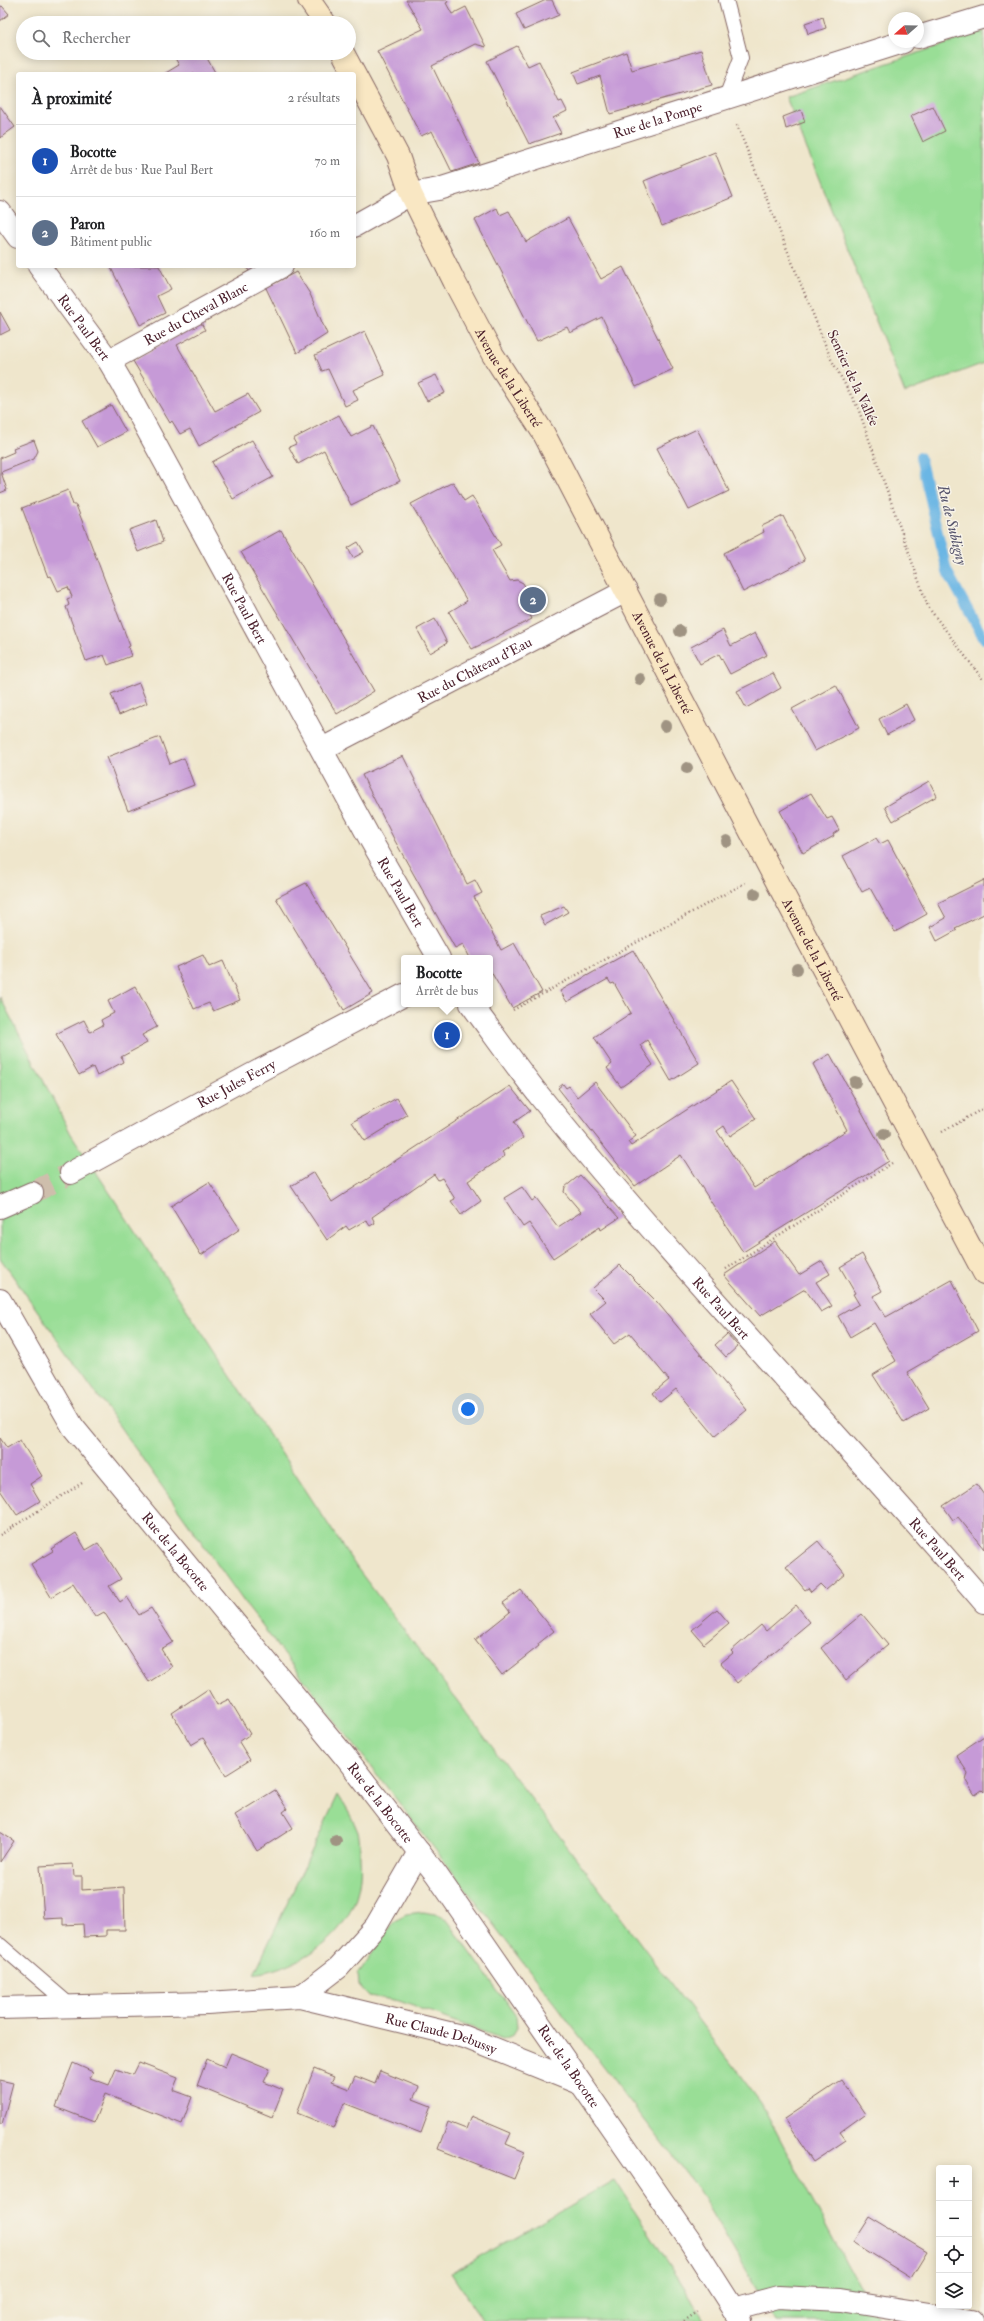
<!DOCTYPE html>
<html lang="fr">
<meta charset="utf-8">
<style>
body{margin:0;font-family:"IM FELL Double Pica",serif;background:#f6f6f6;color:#202124}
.controls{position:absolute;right:12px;bottom:12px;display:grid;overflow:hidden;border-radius:4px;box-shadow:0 2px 10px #0003}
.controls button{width:36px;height:36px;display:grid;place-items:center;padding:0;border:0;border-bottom:1px solid #e0e0e0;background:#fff;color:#202124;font:20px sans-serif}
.compass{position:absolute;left:888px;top:12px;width:36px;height:36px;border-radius:50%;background:#fff;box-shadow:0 2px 10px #0003;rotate:250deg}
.you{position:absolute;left:468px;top:1409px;width:14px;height:14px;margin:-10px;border:3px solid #fff;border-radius:50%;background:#1a73e8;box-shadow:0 0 0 6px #1a73e833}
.badge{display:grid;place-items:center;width:26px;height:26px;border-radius:50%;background:#db2777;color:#fff;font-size:13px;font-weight:700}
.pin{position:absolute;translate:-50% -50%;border:2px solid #fff;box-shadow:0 1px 4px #0006}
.popup{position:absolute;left:401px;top:955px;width:92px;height:52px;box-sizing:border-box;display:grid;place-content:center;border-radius:4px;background:#fff;filter:drop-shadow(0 1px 3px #0005);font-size:13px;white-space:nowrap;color:#757577}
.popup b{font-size:15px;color:#202124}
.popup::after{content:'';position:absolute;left:50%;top:100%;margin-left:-8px;border:8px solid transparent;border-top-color:#fff}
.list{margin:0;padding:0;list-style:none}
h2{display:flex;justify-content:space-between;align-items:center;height:52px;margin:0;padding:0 16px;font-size:17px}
h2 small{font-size:13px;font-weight:400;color:#757577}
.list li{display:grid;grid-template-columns:26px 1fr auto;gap:12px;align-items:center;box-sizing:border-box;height:72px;padding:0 16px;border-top:1px solid #e0e0e0}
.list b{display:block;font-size:15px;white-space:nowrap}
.list p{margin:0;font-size:13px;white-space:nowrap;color:#757577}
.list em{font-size:13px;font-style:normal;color:#757577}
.icon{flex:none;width:22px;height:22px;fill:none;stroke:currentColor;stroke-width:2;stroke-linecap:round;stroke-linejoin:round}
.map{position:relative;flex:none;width:984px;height:2321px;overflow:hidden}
.search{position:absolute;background:#fff;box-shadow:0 2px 10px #0003;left:16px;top:16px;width:340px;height:44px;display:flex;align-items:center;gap:10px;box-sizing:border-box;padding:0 14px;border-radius:22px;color:#757577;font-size:15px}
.panel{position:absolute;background:#fff;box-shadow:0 2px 10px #0003;left:16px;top:72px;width:340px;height:196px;border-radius:4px}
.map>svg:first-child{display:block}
.green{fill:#99de96;stroke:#727e60}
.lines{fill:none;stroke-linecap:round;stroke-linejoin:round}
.stream{stroke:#6bb6e4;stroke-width:10}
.building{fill:#c69ad7}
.minor-tunnel{stroke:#cebeac;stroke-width:22;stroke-dasharray:22 11;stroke-linecap:butt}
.service-casing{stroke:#846563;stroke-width:16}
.minor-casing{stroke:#846563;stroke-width:24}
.secondary-casing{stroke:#846563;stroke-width:24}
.path{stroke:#846563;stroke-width:2.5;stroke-dasharray:1 3;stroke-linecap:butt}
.service{stroke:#fff;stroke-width:14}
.minor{stroke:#fff;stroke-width:22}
.secondary{stroke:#f9e7c3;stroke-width:22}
.tree{fill:#9f9382}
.labels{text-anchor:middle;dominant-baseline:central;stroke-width:3;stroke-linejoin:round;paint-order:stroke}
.street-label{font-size:14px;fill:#4a1f2b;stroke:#f7f3e8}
.water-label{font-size:15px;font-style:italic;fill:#56546c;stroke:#f7f3e8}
</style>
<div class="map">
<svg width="984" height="2321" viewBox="0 0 984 2321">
<rect width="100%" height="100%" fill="#f7f3e8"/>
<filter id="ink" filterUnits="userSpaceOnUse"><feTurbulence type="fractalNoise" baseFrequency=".025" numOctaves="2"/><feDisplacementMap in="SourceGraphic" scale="8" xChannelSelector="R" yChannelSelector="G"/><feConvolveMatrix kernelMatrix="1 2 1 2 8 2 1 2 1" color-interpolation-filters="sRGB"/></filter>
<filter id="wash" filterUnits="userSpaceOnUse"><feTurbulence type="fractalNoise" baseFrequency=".012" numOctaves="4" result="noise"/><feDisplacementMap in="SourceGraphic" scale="16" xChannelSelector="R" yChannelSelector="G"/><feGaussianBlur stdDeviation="0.9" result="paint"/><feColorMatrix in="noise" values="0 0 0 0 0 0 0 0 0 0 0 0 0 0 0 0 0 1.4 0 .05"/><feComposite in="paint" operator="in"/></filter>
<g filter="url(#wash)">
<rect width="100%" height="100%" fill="#efe6cc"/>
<!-- green -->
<path class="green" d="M984,31V363L905,393L786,97Z
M0,997L71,1134L357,1568L761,2103L849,2269L879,2321H775L698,2189L249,1609L0,1258Z
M338,1795C346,1807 353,1819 358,1832C360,1840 360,1849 360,1857C366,1923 314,1964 254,1974Z
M423,1912L436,1914L448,1921L516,2016L517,2028L512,2036L503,2039L399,2001L369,1996L359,1985L358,1974L394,1922L406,1914Z
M615,2180L706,2321H483L452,2273Z"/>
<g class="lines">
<!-- stream -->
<path class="stream" d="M920,457L947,571L984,639"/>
</g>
<g id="blocks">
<!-- building -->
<path class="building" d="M406,0H447L448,2L446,3L452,14L466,7L486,47L475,44L432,66L479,163L452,172L432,131L421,136L377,51L423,29Z
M546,0H552L559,15L524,30L516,14Z
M2,6L9,14L0,21V7Z
M823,17L826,28L808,34L805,23Z
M517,46L528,66L539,61L559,102L562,101L567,111L553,118L561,133L529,144L487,61Z
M701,50L712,85L610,114L600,76L578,84L573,72L626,52L632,70Z
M172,53H204L216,74H164L179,65Z
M0,106L15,127L0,138Z
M933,106L945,131L923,142L911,116Z
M801,110L805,122L786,129L783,117Z
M715,152L733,197L662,226L644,181Z
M497,208L500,215L509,211L526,242L568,218L601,279L623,267L673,369L636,387L602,317L570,333L567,327L537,341L475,220Z
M110,266H159L171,289L157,296L165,313L140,325Z
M246,266H263L250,273Z
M296,272L310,294L327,334L297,353L266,288Z
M0,312L10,330L0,335Z
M201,323L205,330L177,345L215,411L248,394L259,412L199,446L190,429L180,434L172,421L170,423L133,361L172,338Z
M365,331L385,375L353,390L358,400L345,406L328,369L322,371L315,355Z
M436,375L445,393L427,401L418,383Z
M111,405L126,432L97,447L82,421Z
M339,415L351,437L373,426L400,481L351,505L324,450L298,464L289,447L296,444L293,439Z
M697,429L729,491L689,510L657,448Z
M34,440L38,451L34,459L1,472L7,490L0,493V458L14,452L13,448Z
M252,440L273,477L233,499L212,462Z
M453,482L464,501L472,496L501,545L492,550L510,581L517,580L523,583L538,610L530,615L532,619L472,649L449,612L467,601L411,504Z
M68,490L73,505H76L130,646L128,647L131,656L108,665L104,655L86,661L66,607L69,605L67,599L72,597L68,587L58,591L51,576L48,577L22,508Z
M783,516L805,560L743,592L724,553L764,532L762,526Z
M156,520L163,542L138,552L129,530Z
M281,530L374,691L337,714L241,552Z
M358,542L364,552L353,558L348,548Z
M435,619L447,643L430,653L417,629Z
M723,630L731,646L755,633L767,655L730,674L719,654L700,664L691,647Z
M773,673L781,688L746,708L737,691Z
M139,683L147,703L119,715L111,694Z
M836,685L859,728L815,751L792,709Z
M906,704L914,720L887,735L879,719Z
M160,737L170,764L184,758L194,785L128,811L107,757Z
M403,756L467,884L475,880L482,893L474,897L501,950L514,943L542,992L512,1008L490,970V958H470L463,944L455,948L395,841L362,775Z
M929,781L937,796L893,821L885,807Z
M811,793L827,819L832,817L839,830L833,834L834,836L803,853L780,811Z
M876,838L880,844L888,840L927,914L895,932L870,888L862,892L843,856Z
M984,880V914L955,928L957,930L937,941L930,927L946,918L938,903Z
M306,883L373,993L344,1010L276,898Z
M564,906L568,912L545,925L540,916Z
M633,950L699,1063L671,1081L647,1040L640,1045L653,1065L621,1087L607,1068L612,1064L594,1037L631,1013L614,983L611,984L608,979L567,1002L560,991Z
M203,955L209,967L223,961L240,1000L213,1011L209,1003L194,1009L176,967Z
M135,986L157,1027L142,1035L147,1043L121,1057L123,1062L97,1076L93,1067L79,1075L56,1034L84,1020L90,1032L103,1025L101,1020L114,1013L108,1001Z
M830,1054L889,1161L743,1252L681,1155L635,1186L558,1088L563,1084L566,1088L569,1086L577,1097L595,1082L636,1136L628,1142L631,1146L731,1081L756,1119L730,1136L724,1126L717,1131L754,1188L847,1130L813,1064Z
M510,1086L530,1111L514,1122L523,1138L502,1152L505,1156L468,1181L481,1201L461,1215L451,1201L455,1199L442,1178L438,1180L434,1174L372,1217L375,1223L370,1226L366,1220L349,1230L346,1226L327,1240L291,1186L314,1172L332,1202Z
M397,1098L407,1115L365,1141L352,1122Z
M580,1175L619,1218L601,1230L600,1227L553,1258L529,1223L523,1227L504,1198L522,1187L532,1201L536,1198L558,1227L581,1212L564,1192L565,1187Z
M209,1182L240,1229L201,1255L171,1206Z
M775,1241L799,1275L822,1261L830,1274L816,1282L832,1306L821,1312L805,1289L760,1316L724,1275Z
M862,1254L882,1291L873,1296L886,1317L952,1280L978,1331L907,1372L929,1408L904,1423L873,1375L896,1361L874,1323L850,1337L838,1316L859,1304L853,1294L855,1293L840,1267Z
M620,1265L657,1302L747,1410L715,1436L676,1389L660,1402L653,1393L669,1380L630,1333L614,1344L590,1314L606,1301L593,1288Z
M727,1334L738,1346L726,1357L715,1345Z
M0,1438L7,1448L20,1440L42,1476L30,1484L40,1501L17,1515L0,1490Z
M976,1484L984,1495V1549L958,1517L953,1520L943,1506Z
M76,1533L86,1550L98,1543L109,1560L121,1579L109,1586L120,1602L127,1597L139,1615L151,1608L173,1642L161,1649L172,1667L149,1682L104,1612L95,1617L73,1583L51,1597L31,1564L53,1551L51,1549Z
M818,1541L845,1574L826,1590L820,1584L811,1592L808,1588L805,1590L786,1567Z
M521,1590L554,1631L538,1644L539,1646L502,1675L475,1640L510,1612L503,1603Z
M796,1605L810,1622L737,1683L721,1663L733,1653L731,1651L761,1625L766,1631Z
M717,1609L729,1623L704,1644L692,1630Z
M862,1614L888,1645L846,1680L821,1648Z
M208,1689L217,1705L229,1699L250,1734L239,1742L250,1760L226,1775L203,1738L191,1745L172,1713Z
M984,1736V1792L982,1790L975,1795L966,1781L968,1773L956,1755Z
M275,1790L287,1809L283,1812L293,1828L257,1851L235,1815Z
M0,1832L14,1841L0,1862Z
M73,1864L74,1876H82V1890L124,1887L125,1930H106V1936L84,1937L83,1924L63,1925V1918L44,1919L40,1866Z
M231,2053L270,2069L264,2082L283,2090L272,2117L197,2086L207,2059L225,2067Z
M73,2063L93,2072L90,2078L109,2085L116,2069L133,2075L139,2063L178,2078L173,2090L192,2097L182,2124L105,2094L94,2122L56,2107Z
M314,2069L334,2077L331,2082L349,2089L355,2076L375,2084L380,2071L419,2087L413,2099L431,2106L421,2133L344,2103L334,2128L297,2113Z
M0,2080L13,2083L2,2124H0Z
M842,2080L865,2114L840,2132L846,2140L813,2162L784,2119Z
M471,2116L511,2133L506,2144L525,2152L514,2179L438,2149L448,2122L466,2129Z
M869,2217L927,2252L911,2278L853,2242Z"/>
</g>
</g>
<g filter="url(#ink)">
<use href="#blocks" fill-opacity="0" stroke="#846563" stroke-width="1"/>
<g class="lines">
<!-- minor-tunnel -->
<path class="minor-tunnel" d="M32,1193L71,1173"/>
<defs>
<path id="service" d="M726,0L741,58L726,97
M0,1945L72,2007"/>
<g id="minor">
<path d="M918,37L984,17"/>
<path d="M0,212L18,237"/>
<path id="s1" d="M354,226L411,194L439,189L903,42"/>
<path id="s2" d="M39,266L109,361L123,385L369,837L439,958"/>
<path id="s3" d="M109,361L282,266"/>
<path id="s4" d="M322,749L626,591"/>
<path id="s5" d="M471,1004C495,1036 517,1068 542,1099C682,1273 839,1433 984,1602"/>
<path id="s6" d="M71,1173L251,1075L404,995"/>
<path d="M0,1207L32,1193"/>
<path id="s7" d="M0,1300L73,1427L346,1758L436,1874L688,2238L741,2321"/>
<path d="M300,1997L339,1967L376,1926L419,1852"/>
<path id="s8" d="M0,2008L207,2003L300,1997L465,2037L579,2083"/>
<path d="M733,2309L778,2297L841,2300L972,2321"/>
</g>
<g id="secondary">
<path d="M309,0L325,23"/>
<path id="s9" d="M343,53L398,156L411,194L454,281L493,355L544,434L770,869L984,1273"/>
</g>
</defs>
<!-- service casing -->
<use href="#service" class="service-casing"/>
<!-- minor casing -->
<use href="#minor" class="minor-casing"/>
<!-- secondary casing -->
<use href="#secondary" class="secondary-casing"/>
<!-- path -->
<path class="path" d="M737,125L831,359L858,408L928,607L984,681
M513,1010L745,883
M942,1132L984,1108
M726,1269L892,1163
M0,1535L82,1483
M684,2321L699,2311"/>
<!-- service -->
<use href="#service" class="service"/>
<!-- minor -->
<use href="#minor" class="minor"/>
<!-- secondary -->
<use href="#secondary" class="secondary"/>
</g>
<!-- trees -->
<g class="tree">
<circle cx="660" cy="599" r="6"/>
<circle cx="680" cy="631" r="6"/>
<circle cx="640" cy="679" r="6"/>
<circle cx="665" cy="726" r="6"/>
<circle cx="687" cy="768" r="6"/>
<circle cx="727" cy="841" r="6"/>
<circle cx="755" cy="894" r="6"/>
<circle cx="797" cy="969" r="6"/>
<circle cx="855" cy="1082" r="6"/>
<circle cx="884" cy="1134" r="6"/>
<circle cx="336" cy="1841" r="6"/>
</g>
</g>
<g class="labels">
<!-- street labels -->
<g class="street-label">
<text stroke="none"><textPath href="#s1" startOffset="323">Rue de la Pompe</textPath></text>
<text stroke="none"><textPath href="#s3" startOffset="99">Rue du Cheval Blanc</textPath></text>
<text stroke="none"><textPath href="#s2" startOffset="76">Rue Paul Bert</textPath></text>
<text stroke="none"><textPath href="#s9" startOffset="365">Avenue de la Liberté</textPath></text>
<text transform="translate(853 378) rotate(65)">Sentier de la Vallée</text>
<text stroke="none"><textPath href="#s2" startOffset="400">Rue Paul Bert</textPath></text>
<text stroke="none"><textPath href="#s9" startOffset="689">Avenue de la Liberté</textPath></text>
<text stroke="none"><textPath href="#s4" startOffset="172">Rue du Château d'Eau</textPath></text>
<text stroke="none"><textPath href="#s2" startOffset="724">Rue Paul Bert</textPath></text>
<text stroke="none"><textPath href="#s9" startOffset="1013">Avenue de la Liberté</textPath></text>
<text stroke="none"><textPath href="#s6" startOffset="188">Rue Jules Ferry</textPath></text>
<text stroke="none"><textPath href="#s5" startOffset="394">Rue Paul Bert</textPath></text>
<text stroke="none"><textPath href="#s5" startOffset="718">Rue Paul Bert</textPath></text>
<text stroke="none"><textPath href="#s7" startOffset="308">Rue de la Bocotte</textPath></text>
<text stroke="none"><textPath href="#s7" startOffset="632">Rue de la Bocotte</textPath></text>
<text stroke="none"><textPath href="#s8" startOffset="446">Rue Claude Debussy</textPath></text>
<text stroke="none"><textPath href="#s7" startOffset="956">Rue de la Bocotte</textPath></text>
</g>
<!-- water labels -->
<g class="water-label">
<text transform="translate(952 525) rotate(76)">Ru de Subligny</text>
</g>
</g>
</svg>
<div class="controls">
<button>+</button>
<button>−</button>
<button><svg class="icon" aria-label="locate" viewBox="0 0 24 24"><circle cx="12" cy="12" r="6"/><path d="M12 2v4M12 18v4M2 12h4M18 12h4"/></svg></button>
<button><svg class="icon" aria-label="layers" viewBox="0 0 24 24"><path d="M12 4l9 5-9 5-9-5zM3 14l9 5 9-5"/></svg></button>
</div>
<svg class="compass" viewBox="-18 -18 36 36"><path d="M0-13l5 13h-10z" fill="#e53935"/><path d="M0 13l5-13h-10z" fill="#757577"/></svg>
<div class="you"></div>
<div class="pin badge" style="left:447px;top:1035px;background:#1a4fb4">1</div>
<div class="popup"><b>Bocotte</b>Arrêt de bus</div>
<div class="pin badge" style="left:533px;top:600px;background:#5c6f8a">2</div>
<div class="search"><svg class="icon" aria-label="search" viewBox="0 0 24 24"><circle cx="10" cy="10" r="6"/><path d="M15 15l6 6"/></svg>Rechercher</div>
<section class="panel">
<h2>À proximité<small>2 résultats</small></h2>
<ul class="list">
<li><span class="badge" style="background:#1a4fb4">1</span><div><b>Bocotte</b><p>Arrêt de bus · Rue Paul Bert</p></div><em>70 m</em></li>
<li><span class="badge" style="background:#5c6f8a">2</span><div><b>Paron</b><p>Bâtiment public</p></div><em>160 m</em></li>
</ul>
</section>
</div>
